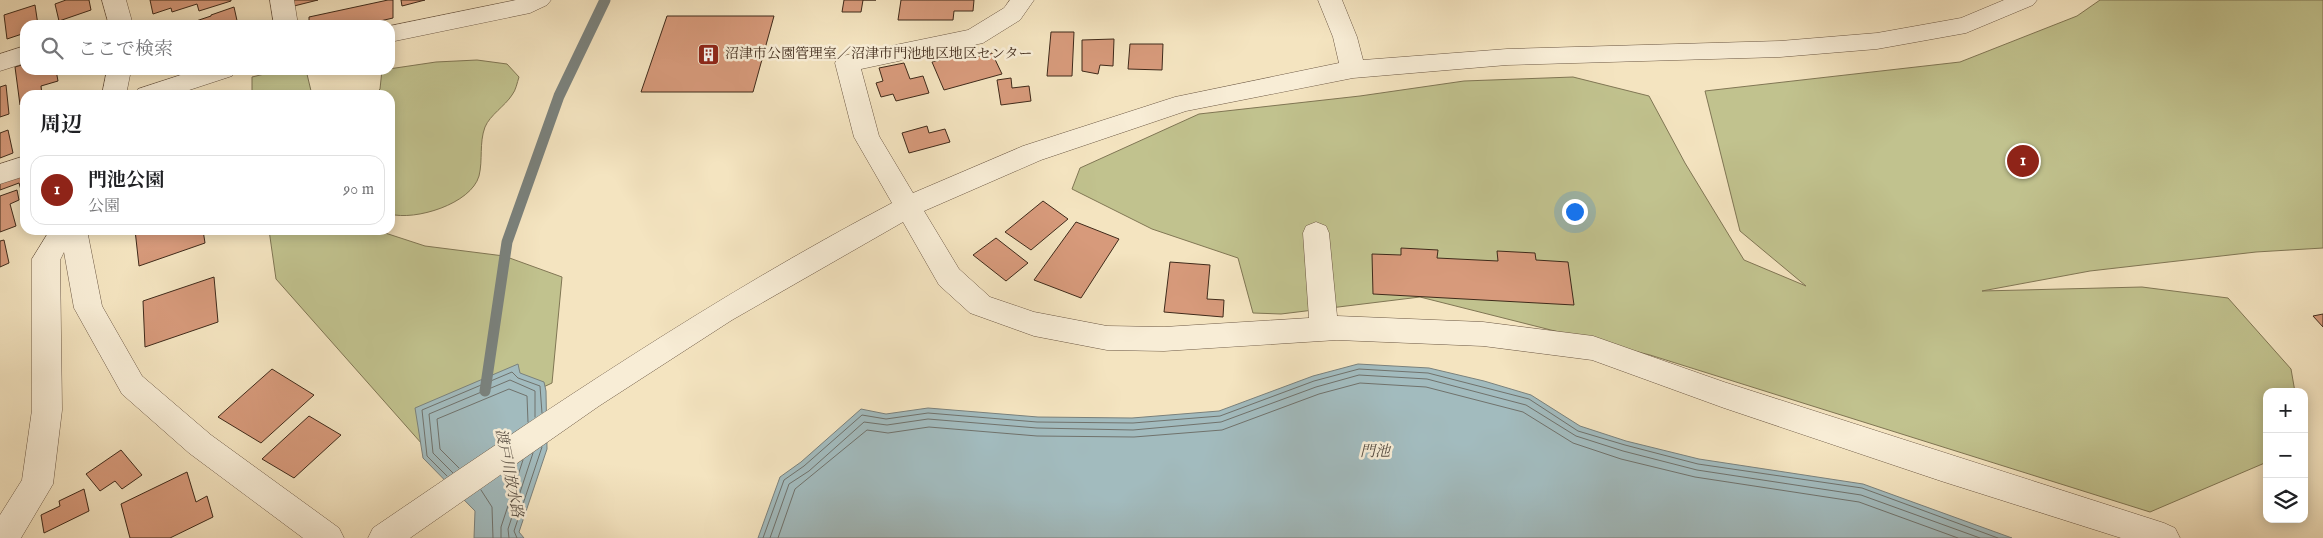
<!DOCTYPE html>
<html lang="ja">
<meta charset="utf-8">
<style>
body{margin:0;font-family:"IM FELL English","Noto Serif JP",serif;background:#f6f6f6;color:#202124}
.controls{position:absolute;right:15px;bottom:15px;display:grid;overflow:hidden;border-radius:10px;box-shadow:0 2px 12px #0003}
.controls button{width:45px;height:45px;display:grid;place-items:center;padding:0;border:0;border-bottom:1px solid #e0e0e0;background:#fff;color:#202124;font:25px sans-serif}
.you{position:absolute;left:1574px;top:211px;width:18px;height:18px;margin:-12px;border:4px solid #fff;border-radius:50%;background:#1a73e8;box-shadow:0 0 0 8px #1a73e833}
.badge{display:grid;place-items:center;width:32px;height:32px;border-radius:50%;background:#8f2418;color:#fff;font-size:16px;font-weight:700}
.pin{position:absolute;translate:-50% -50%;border:2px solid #fff;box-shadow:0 1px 5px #0006}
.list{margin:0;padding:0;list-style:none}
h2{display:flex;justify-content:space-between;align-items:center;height:65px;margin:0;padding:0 20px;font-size:21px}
h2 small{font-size:16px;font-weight:400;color:#757577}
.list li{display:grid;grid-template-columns:32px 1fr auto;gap:15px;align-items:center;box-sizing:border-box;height:70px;margin:0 10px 10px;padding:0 10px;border:1px solid #e0e0e0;border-radius:15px}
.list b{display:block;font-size:19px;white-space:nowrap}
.list p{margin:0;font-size:16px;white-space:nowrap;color:#757577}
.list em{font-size:16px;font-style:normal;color:#757577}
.icon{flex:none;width:28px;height:28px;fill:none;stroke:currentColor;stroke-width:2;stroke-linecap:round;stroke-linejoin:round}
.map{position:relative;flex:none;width:2323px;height:538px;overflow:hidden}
.search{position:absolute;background:#fff;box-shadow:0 2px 12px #0003;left:20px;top:20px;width:375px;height:55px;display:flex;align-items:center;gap:12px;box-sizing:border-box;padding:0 18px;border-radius:15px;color:#757577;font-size:19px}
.panel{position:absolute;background:#fff;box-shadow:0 2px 12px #0003;left:20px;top:90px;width:375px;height:145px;border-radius:15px}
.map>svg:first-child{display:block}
.green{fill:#c1c28e;stroke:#807654}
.water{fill:#a2bbbe;stroke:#7a817c}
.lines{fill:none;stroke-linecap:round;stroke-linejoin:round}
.shore{stroke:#70726c;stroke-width:1}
.stream{stroke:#7a817c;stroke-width:11}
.building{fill:#d79a7b;stroke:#3f2a1a}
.minor-casing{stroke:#6c5844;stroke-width:1}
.minor{fill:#f8edd6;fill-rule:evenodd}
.labels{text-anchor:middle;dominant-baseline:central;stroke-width:5;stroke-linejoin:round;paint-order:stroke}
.poi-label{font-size:14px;fill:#3f2a1a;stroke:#f8edd6;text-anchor:start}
.water-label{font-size:15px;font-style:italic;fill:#584e43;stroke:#f8edd6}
</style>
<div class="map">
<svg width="2323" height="538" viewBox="0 0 2323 538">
<rect width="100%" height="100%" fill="#f4e4c0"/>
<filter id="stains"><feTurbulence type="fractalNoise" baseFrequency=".004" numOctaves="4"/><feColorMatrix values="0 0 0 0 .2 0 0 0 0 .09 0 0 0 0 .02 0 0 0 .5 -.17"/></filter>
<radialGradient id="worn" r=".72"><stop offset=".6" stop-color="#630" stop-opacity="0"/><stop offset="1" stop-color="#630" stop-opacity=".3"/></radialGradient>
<!-- green -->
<path class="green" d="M2100,0H2323V248L2256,252L2090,271L1982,291L2142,287L2228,298L2291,369L2295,392H2267V462L2150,512L1650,355L1420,297L1281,314L1253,313L1238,258L1152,229L1072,189L1080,168L1199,114L1360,96L1464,81L1573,77L1649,96L1685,163L1744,260L1806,286L1740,231L1705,91L1960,62L2077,16Z
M477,60L507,64L519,77C517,83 516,90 512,95C505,106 490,115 485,127C479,143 483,160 479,176C471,204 415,221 390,214V95H374L380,89L382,70L436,62Z
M281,70H306L312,95H252V77Z
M269,230H376L425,246L504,256L562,277L552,383L422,444L276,279Z"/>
<!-- water -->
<path class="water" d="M518,364L520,373L544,382L546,391L547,449L519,532L524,538H474L475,511L423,458L415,408Z
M1358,364L1429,368L1484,381L1531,395L1580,426L1626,441L1699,459L1863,484L2012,538H758L780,477L801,462L861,409L886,414L928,408L1038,417L1132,418L1219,411L1313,376Z"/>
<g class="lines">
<!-- shore -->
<path class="shore" d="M459,468L440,449L437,419L509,389L527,396L528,422
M453,473L433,453L429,414L510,380L535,391V417
M447,476L427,456L422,410L512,372L518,378L540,386L542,413
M481,490L492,507L493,538
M501,538V527L523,460
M509,538L508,529L533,453
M517,538L514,531L542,447
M763,538L784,480L804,466L862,415L886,419L928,413L1037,422L1133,423L1220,416L1314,381L1359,369L1428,373L1529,399L1578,431L1625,445L1698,464L1862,488L1998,538
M770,538L789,484L809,471L864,422L887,425L928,419L1037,428L1133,430L1221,422L1316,387L1359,375L1427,379L1526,405L1576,436L1623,451L1697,470L1861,495L1980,538
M778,538L795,489L867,430L888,433L929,427L1037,436L1134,437L1222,430L1319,394L1360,383L1426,387L1523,412L1573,443L1621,459L1695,477L1859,502L1958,538"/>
<!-- stream -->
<path class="stream" d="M485,391L507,242L559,96L605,0"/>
</g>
<!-- building -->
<path class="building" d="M66,0H89L91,10L59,21L55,4Z
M150,0H231V1L199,11L197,4L172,12L171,8L153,14Z
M285,0H318L286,8Z
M388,0H393V18L363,25H346V23L309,25V17Z
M401,0H425L402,6Z
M844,0H876H863L861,12H842Z
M901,0H974L973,11H954L953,20H898Z
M35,5L38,25H25V33L7,39L4,15Z
M234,7L238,25H184L211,16V15Z
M667,16H774L753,92H641Z
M1051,32H1074L1072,76H1047Z
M1114,39L1113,66L1100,65L1098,74L1082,71V40Z
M1130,44H1163L1162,70L1128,69Z
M973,51L976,57L992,53L1002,74L944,90L932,62Z
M904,63L910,79L923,76L929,93L896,101L893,94L881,97L876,83L883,81L879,68Z
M25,64V70H56L58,81L41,86L42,95H25V103L20,105L15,67Z
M1011,78L1012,88L1029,86L1031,101L1001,105L997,80Z
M6,85L9,114L0,117V87Z
M927,126L929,133L945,129L950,142L909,153L902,133Z
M8,130L13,153L0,158V133Z
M25,172V189L21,190L19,183L0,190V182Z
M17,190L19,200L10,204L16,226L0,232V196Z
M1043,201L1068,219L1031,250L1005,232Z
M1076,222L1119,239L1081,298L1034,280Z
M135,230H203L205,243L139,266Z
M996,238L1028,263L1006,281L973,255Z
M4,240L9,263L0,267V241Z
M1401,248L1438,250L1437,258L1498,261L1497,251L1535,253L1536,260L1568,262L1574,305L1373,294L1372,254L1401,255Z
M1170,262L1210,265L1207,299L1224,300L1223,317L1164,312Z
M214,277L218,322L145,347L143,301Z
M2323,314V327L2313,316Z
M272,369L314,395L261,443L218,417Z
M309,416L341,435L294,478L262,459Z
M121,450L142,475L122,489L115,481L100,491L86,474Z
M187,472L196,502L207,496L213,517L170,538H130L121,504Z
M84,489L89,511L44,533L41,515L60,506L59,501Z"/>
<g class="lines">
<defs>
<path id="minor" d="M102,0H126L133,25H109Z
M270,0H294L298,25H274Z
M516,0H551L547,5L530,13L390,42V26Z
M1010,0H1034L1020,20L983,43L861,69L879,136L913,193L1023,146L1175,97L1339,63L1333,37L1318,0H1342L1357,37L1363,60L1507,49L1780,41L1877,33L1961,18L2004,0H2037L2033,5L1966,33L1877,49L1780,57L1507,65L1353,78L1186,111L1041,160L924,211L959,269L990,297L1034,312L1107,326L1164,327L1309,318L1303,233L1306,226L1316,222L1326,226L1329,233L1337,316L1483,322L1593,336L1724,382L2164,523L2175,528L2180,538H2121L1941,481L1724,408L1592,360L1483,346L1337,340L1164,351L1107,350L1034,336L970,313L939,285L903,222L732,320L599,406L410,538H368L373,528C542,413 711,298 892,203L854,137L835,63L838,57L847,55L968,30L1004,8Z
M25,46V63L0,71V54Z
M107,70H131L126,95H102Z
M196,70H235L232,76L174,95H135L138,89Z
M25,156V176L0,184V164Z
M50,230H87L102,306L142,376L211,435L339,528L344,538H303L189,453L122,394L74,308L64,252L60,260L62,410L53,484L21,538H0V515L22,480L32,410V259Z"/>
</defs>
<!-- minor casing -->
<use href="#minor" class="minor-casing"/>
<!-- minor -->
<use href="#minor" class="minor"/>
</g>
<!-- icons -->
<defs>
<symbol id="building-square" viewBox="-11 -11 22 22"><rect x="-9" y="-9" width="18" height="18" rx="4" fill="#8f2418" stroke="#f8edd6"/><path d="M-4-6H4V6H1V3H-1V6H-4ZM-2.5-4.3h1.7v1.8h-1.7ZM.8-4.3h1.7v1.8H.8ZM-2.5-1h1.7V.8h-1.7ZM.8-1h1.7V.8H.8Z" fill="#fff"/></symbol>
</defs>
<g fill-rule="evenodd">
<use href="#building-square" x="696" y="42" width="25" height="25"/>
</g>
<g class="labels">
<!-- poi labels -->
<g class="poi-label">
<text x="725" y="54">沼津市公園管理室／沼津市門池地区地区センター</text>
</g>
<!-- water labels -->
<g class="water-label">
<text x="1375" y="451">門池</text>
<text transform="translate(509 473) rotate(79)">渡戸川放水路</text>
</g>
</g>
<rect width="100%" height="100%" filter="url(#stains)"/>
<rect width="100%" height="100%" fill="url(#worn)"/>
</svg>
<div class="controls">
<button>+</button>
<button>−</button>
<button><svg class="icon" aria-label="layers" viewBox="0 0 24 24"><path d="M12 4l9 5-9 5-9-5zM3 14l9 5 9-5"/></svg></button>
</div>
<div class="you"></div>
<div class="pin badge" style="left:2023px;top:161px">1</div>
<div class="search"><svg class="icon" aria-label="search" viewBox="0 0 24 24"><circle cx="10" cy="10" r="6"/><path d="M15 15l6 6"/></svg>ここで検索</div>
<section class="panel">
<h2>周辺<small></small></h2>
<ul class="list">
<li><span class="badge">1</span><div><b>門池公園</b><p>公園</p></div><em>90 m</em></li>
</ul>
</section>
</div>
